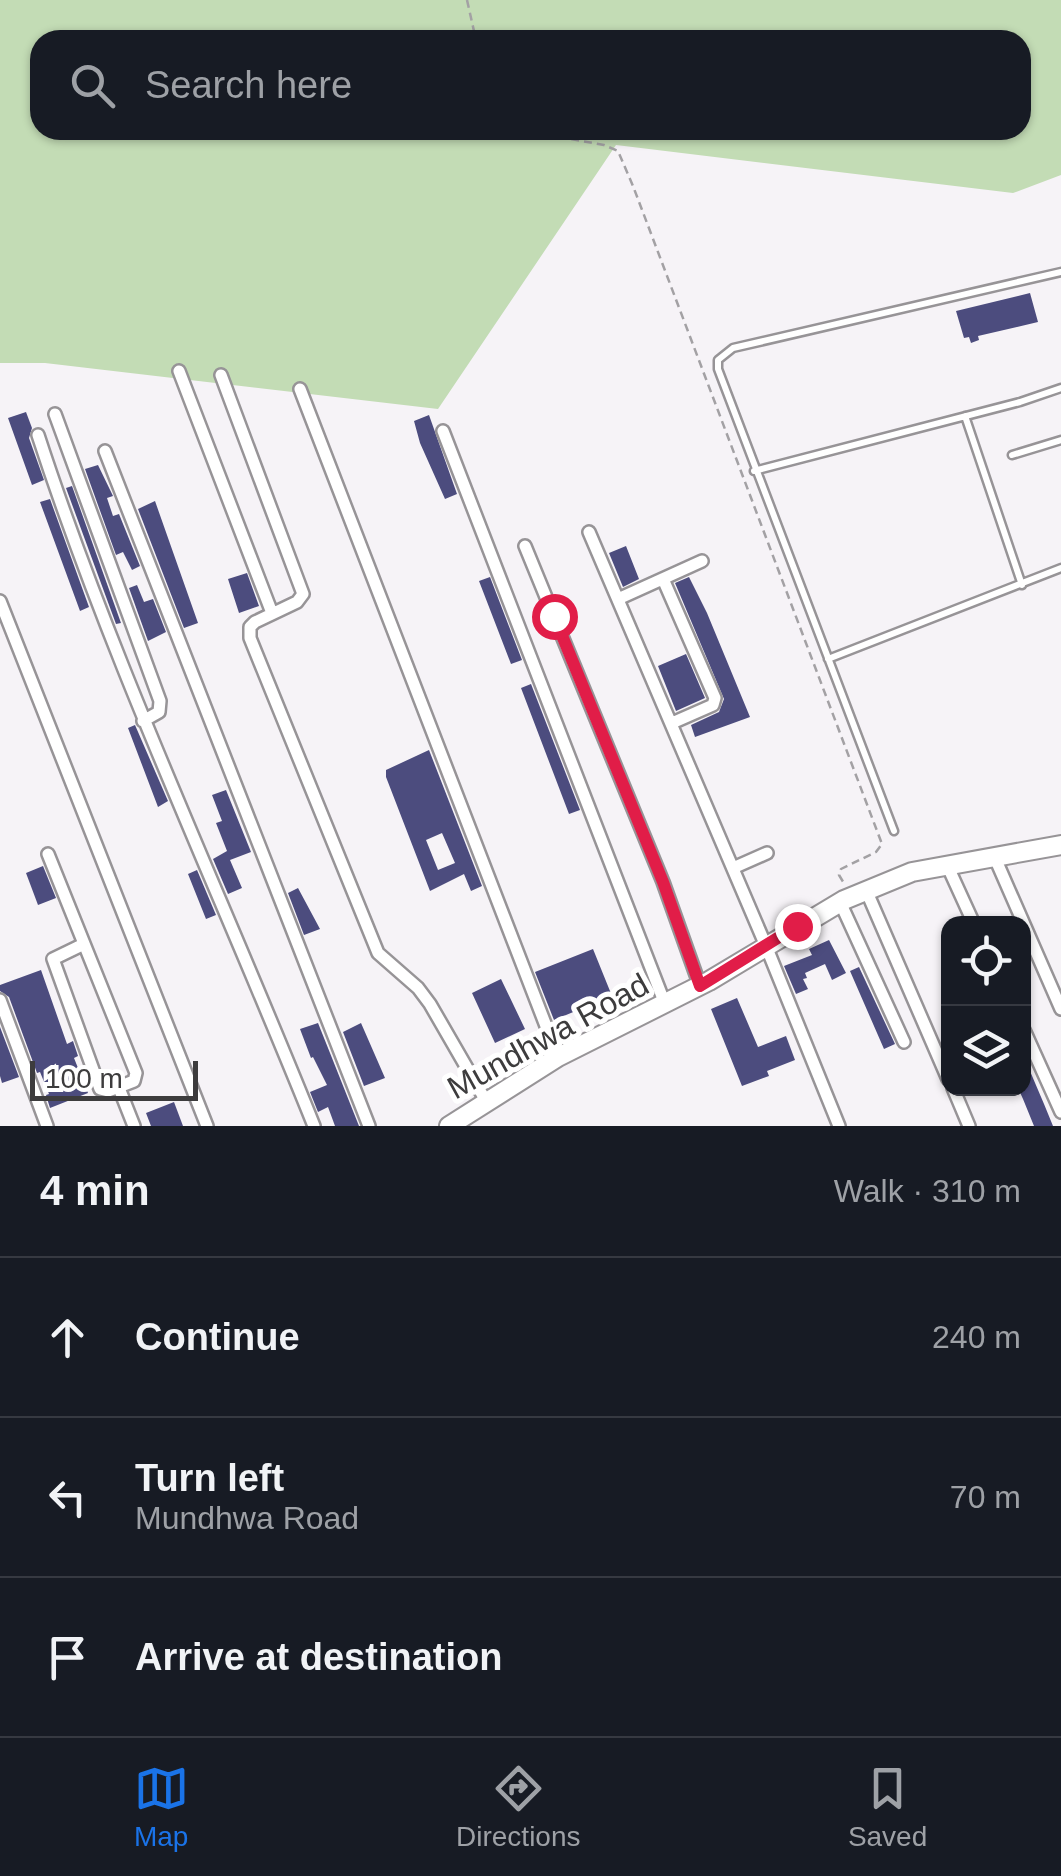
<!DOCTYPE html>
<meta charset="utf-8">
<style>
body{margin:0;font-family:Helvetica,sans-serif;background:#20242c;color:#f1f3f6}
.controls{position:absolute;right:30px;bottom:30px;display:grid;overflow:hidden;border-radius:20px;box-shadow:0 2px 8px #0004}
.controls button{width:90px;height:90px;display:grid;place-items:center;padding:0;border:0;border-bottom:2px solid #363941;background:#171b24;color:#f1f3f6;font:50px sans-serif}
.scale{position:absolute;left:30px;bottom:25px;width:168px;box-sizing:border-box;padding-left:10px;border:5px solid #3d3c3d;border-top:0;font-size:28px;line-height:35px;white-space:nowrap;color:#3d3c3d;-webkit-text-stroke:8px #fff;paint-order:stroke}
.stop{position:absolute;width:30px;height:30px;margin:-22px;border:8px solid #e11d48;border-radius:50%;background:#fff}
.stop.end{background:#e11d48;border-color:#fff;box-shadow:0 2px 10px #0008}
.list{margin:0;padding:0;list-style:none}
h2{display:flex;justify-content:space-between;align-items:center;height:130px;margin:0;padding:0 40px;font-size:42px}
h2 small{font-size:32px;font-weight:400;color:#9ea1a6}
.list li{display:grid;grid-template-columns:65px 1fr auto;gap:30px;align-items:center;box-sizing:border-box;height:160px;padding:0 40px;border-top:2px solid #363941}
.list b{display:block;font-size:38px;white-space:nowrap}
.list p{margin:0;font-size:32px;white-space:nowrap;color:#9ea1a6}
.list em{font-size:32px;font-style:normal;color:#9ea1a6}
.icon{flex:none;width:55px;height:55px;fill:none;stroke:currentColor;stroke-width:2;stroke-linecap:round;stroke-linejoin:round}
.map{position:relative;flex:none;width:1061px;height:1126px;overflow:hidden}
.search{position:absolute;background:#171b24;box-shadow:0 2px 8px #0004;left:30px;right:30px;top:30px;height:110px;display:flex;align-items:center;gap:25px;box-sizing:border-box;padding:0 35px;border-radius:30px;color:#9ea1a6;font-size:38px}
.sheet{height:610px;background:#171b24}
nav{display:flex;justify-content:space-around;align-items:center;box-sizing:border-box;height:140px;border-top:2px solid #363941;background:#171b24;font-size:28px;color:#9ea1a6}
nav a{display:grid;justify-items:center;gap:5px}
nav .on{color:#1a73e8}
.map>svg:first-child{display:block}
.green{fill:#c3dcb5;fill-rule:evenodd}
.building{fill:#4c4c7e;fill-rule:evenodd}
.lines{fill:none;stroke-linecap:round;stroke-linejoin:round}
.service-casing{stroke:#979497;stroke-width:11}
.minor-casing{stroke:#979497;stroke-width:16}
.primary-casing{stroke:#979497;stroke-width:22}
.path{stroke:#a3a1a4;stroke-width:2.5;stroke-dasharray:8 5;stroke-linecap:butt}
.service{stroke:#fff;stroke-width:6}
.minor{stroke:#fff;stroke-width:11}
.primary{stroke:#fff;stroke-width:18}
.route{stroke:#e11d48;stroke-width:12}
.labels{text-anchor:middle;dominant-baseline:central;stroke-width:10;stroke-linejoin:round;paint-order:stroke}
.street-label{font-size:32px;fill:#3d3c3d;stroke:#fff}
</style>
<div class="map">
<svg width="1061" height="1126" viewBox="0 0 1061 1126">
<rect width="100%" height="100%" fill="#f6f3f7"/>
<!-- green -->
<path class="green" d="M0,0H1061V175L1013,193L616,145L438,409L45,363H0ZM40,40H1021V130H40Z"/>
<!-- building -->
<path class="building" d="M1030,293L1038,322L978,336L979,340L971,343L969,337L964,338L956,311Z
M26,412L32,428L29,438L44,480L32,485L8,418Z
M429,415L457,494L445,499L420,443L414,421Z
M98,465L113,496L107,498L113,516L119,514L140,566L132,570L123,552L116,555L85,469Z
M72,486L121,623L116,624L66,488Z
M50,499L89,607L80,611L40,502Z
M155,501L198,623L184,628L138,509Z
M626,546L639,579L623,587L609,553Z
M247,573L259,606L239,613L228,579Z
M490,577L522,660L511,664L479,581Z
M689,577L707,613L750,717L695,737L691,725L719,712L724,699L675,583Z
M137,585L144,602L153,599L166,632L148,641L129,588Z
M686,654L705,698L676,711L658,666Z
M531,684L580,810L569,814L521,688Z
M135,725L168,801L158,807L128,728Z
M429,750L482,886L471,891L464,874L430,891L386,777V770ZM442,833L455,863L438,870L426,840Z
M226,790L251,852L230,860L242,888L228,894L213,859L227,851L216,823L222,821L212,795Z
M43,866L56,898L38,905L26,873Z
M197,870L216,915L206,919L188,874Z
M298,888L320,929L304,935L288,893Z
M829,940L846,973L832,980L825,964L805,973L807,978L803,979L808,989L796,994L784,966L812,955L809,949Z
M593,949L612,996L554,1020L535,972Z
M859,967L895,1044L884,1049L850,971Z
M41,970L67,1044L73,1041L78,1056L74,1058L88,1093L50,1108L46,1095L49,1094L40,1072L37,1073L9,997L0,991V985Z
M501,979L525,1029L495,1043L472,993Z
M737,998L758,1047L786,1036L795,1060L767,1071L769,1076L742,1086L711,1009Z
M318,1023L330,1053L359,1126H335L328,1107L318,1112L310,1092L327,1085L313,1057L311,1058L300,1029Z
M361,1023L385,1078L364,1086L343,1032Z
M0,1027L19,1077L2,1083L0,1076Z
M1024,1057L1044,1104L1053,1126H1034L1023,1099L1018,1088H1024Z
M174,1102L183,1126H151L146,1113Z"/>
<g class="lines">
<defs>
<path id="service" d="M965,416L1022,585
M1012,455L1061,440
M754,471L1020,402L1061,388
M828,659L1061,568
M894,831L718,369V360L733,348L1061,272"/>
<path id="minor" d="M179,371L272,613
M221,375L303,594L297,602L255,622L250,627V638L378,953L418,988L430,1004L486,1101
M300,389L558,1057
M55,414L160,701L159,712L143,721
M443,431L665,1004
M38,435C115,671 222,896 314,1126
M105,451L369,1126
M589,532L766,946L839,1126
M525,546L663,882L700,986
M663,579L715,698L713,705L672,723
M618,599L702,561
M0,601L207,1126
M48,854L136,1073L134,1081L108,1091L100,1089L53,959L84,944
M995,858L1061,1009
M948,867L974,924
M733,868L767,853
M866,890L948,1079
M840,902L904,1042
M0,1000L47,1126
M1024,1030L1061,1112
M119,1088L134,1126
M953,1088L969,1126"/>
<path id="primary" d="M449,1126L558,1057L709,981L844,900L912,872L1061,845"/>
</defs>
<!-- service casing -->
<use href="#service" class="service-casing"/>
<!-- minor casing -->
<use href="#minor" class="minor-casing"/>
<!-- primary casing -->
<use href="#primary" class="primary-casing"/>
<!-- path -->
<path class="path" d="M467,0L476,40
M520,130L604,145L618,151L633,186L882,844L876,852L841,869L839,875L845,885"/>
<!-- service -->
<use href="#service" class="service"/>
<!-- minor -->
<use href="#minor" class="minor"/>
<!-- primary -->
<use href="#primary" class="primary"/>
</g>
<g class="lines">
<!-- route -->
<path class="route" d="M554,616L663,882L700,986L797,926"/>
</g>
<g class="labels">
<!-- street labels -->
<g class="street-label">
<text transform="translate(548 1036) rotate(-29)">Mundhwa Road</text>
</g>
</g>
</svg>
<div class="controls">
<button><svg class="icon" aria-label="locate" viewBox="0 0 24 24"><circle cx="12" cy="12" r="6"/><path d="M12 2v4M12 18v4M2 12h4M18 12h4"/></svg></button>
<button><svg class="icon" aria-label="layers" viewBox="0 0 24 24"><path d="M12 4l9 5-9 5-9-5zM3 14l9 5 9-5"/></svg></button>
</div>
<div class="scale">100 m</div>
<div class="stop" style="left:554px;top:616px"></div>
<div class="stop end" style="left:797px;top:926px"></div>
<div class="search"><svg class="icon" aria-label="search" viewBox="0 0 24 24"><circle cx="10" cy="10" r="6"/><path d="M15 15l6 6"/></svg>Search here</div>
</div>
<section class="sheet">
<h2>4 min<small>Walk · 310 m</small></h2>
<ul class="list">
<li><svg class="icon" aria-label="ahead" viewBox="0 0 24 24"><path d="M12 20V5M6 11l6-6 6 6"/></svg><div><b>Continue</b></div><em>240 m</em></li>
<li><svg class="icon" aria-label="left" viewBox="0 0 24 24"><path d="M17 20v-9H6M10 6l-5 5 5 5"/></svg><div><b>Turn left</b><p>Mundhwa Road</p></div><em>70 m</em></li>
<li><svg class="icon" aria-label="arrive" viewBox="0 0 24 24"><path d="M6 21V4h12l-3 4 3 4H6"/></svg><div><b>Arrive at destination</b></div></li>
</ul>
</section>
<nav>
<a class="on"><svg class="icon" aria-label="map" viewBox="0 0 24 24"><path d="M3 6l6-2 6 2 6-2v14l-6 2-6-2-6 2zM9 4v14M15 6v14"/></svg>Map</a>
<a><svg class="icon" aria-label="directions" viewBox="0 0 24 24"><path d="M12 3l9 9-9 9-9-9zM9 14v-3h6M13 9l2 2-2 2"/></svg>Directions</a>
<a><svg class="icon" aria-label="saved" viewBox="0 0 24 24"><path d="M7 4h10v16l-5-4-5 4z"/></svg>Saved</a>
</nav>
